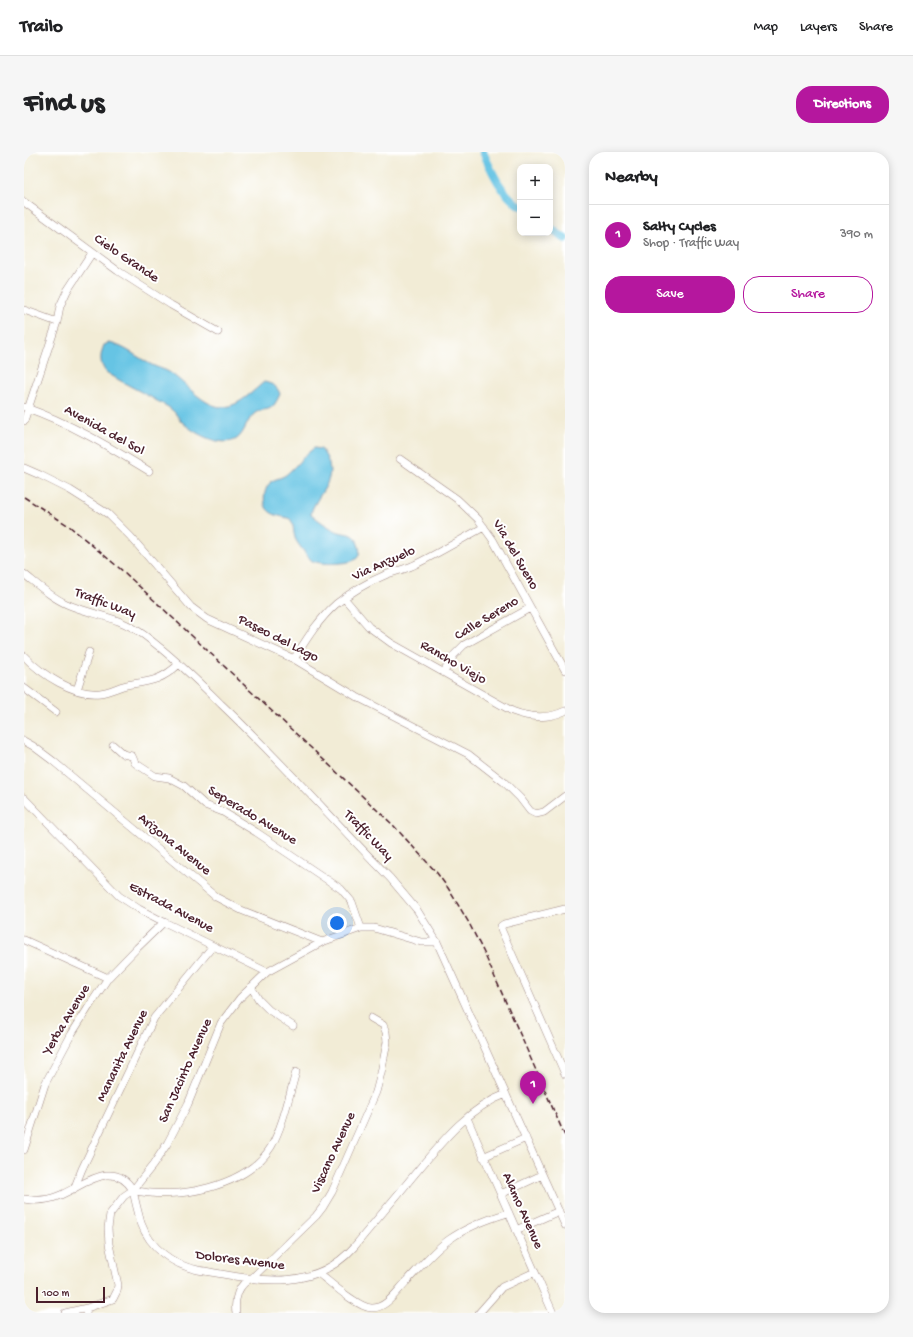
<!DOCTYPE html>
<meta charset="utf-8">
<style>
body{margin:0;font-family:"Gochi Hand",sans-serif;background:#f6f6f6;color:#202124}
.controls{position:absolute;right:12px;top:12px;display:grid;overflow:hidden;border-radius:8px;box-shadow:0 2px 10px #0003}
.controls button{width:36px;height:36px;display:grid;place-items:center;padding:0;border:0;border-bottom:1px solid #e0e0e0;background:#fff;color:#202124;font:20px sans-serif}
.scale{position:absolute;left:12px;bottom:10px;width:69px;box-sizing:border-box;padding-left:4px;border:2px solid #4a1f2b;border-top:0;font-size:11px;line-height:14px;white-space:nowrap;color:#4a1f2b;-webkit-text-stroke:3px #fff;paint-order:stroke}
.you{position:absolute;left:313px;top:771px;width:14px;height:14px;margin:-10px;border:3px solid #fff;border-radius:50%;background:#1a73e8;box-shadow:0 0 0 6px #1a73e833}
.badge{display:grid;place-items:center;width:26px;height:26px;border-radius:50%;background:#b5179e;color:#fff;font-size:13px;font-weight:700}
.pin{position:absolute;translate:-50% -33px;filter:drop-shadow(0 1px 2px #0008)}
.pin::after{content:'';position:absolute;top:21px;width:14px;height:12px;background:inherit;clip-path:polygon(0 0,100% 0,50% 100%)}
.list{margin:0;padding:0;list-style:none}
h2{display:flex;justify-content:space-between;align-items:center;height:52px;margin:0;padding:0 16px;font-size:17px}
h2 small{font-size:13px;font-weight:400;color:#757577}
.list li{display:grid;grid-template-columns:26px 1fr auto;gap:12px;align-items:center;box-sizing:border-box;height:60px;padding:0 16px;border-top:1px solid #e0e0e0}
.list b{display:block;font-size:15px;white-space:nowrap}
.list p{margin:0;font-size:13px;white-space:nowrap;color:#757577}
.list em{font-size:13px;font-style:normal;color:#757577}
.actions{display:flex;gap:8px;padding:12px 16px}
.actions a{flex:1;padding:9px 0;border:1px solid #b5179e;border-radius:16px;text-align:center;font-size:14px;color:#b5179e}
.actions .main{background:#b5179e;color:#fff}
.map{position:relative;flex:none;width:541px;height:1161px;overflow:hidden;border-radius:16px}
header{display:flex;align-items:center;gap:24px;box-sizing:border-box;height:56px;padding:0 20px;background:#fff;border-bottom:1px solid #e0e0e0}
header strong{font-size:19px}
nav{display:flex;gap:22px;margin-inline-start:auto;font-size:14px}
.intro{display:flex;align-items:center;justify-content:space-between;box-sizing:border-box;height:96px;padding:0 24px}
h1{margin:0;font-size:28px}
.button{padding:10px 18px;border-radius:16px;background:#b5179e;color:#fff;font-size:14px;font-weight:700}
main{display:flex;gap:24px;padding:0 24px}
aside{flex:1;background:#fff;border-radius:16px;box-shadow:0 2px 10px #0003}
.map>svg:first-child{display:block}
.water{fill:#66c4e4;stroke:#587288}
.lines{fill:none;stroke-linecap:round;stroke-linejoin:round}
.river{stroke:#66c4e4;stroke-width:8}
.minor-casing{stroke:#9e8680;stroke-width:8}
.minor{stroke:#fff;stroke-width:7}
.rail{stroke:#4a1f2b;stroke-width:1.5;stroke-dasharray:6 3;stroke-linecap:butt}
.labels{text-anchor:middle;dominant-baseline:central;stroke-width:4;stroke-linejoin:round;paint-order:stroke}
.street-label{font-size:14px;fill:#4a1f2b;stroke:#fff}
</style>
<header>
<strong>Trailo</strong>
<nav><a>Map</a><a>Layers</a><a>Share</a></nav>
</header>
<div class="intro"><h1>Find us</h1><a class="button">Directions</a></div>
<main>
<div class="map">
<svg width="541" height="1161" viewBox="0 0 541 1161">
<rect width="100%" height="100%" fill="#fff"/>
<filter id="ink" filterUnits="userSpaceOnUse"><feTurbulence type="fractalNoise" baseFrequency=".025" numOctaves="2"/><feDisplacementMap in="SourceGraphic" scale="8" xChannelSelector="R" yChannelSelector="G"/><feConvolveMatrix kernelMatrix="1 2 1 2 8 2 1 2 1" color-interpolation-filters="sRGB"/></filter>
<filter id="wash" filterUnits="userSpaceOnUse"><feTurbulence type="fractalNoise" baseFrequency=".012" numOctaves="4" result="noise"/><feDisplacementMap in="SourceGraphic" scale="16" xChannelSelector="R" yChannelSelector="G"/><feGaussianBlur stdDeviation="0.9" result="paint"/><feColorMatrix in="noise" values="0 0 0 0 0 0 0 0 0 0 0 0 0 0 0 0 0 1.4 0 .05"/><feComposite in="paint" operator="in"/></filter>
<g filter="url(#wash)">
<rect width="100%" height="100%" fill="#f2ecd6"/>
<!-- water -->
<path class="water" d="M85,191C101,194 114,206 128,213C134,216 140,217 145,220C161,230 181,257 201,255C216,253 229,239 240,230C249,232 253,234 256,242C246,266 240,252 229,263C221,271 220,286 208,289C191,293 170,281 158,270C154,266 152,261 148,258C143,253 135,251 130,247C114,238 97,230 82,220C75,211 76,203 80,193Z
M290,296L297,297C311,315 307,328 295,345C292,351 288,355 287,362C294,368 304,375 312,379C319,382 328,381 332,386C333,389 334,392 335,395C336,399 336,403 333,406C328,413 292,413 287,408C282,402 274,393 271,386C269,380 270,373 267,368C264,364 250,366 243,357C238,349 240,335 248,329C253,326 259,326 264,321C273,313 280,303 290,296Z"/>
<g class="lines">
<!-- river -->
<path class="river" d="M459,0C468,20 477,41 496,54
M526,75L541,87"/>
</g>
</g>
<g filter="url(#ink)">
<g class="lines">
<defs>
<path id="minor" d="M0,50L94,119L147,153L194,180
M0,158L33,170
M0,255C46,271 84,294 125,319
M0,269L33,170L36,154L43,139L68,101
M376,307L433,347L454,367L469,388L541,518
M0,316L16,323L46,338L84,362L107,385L167,455L183,467L270,507L333,545L444,602L480,630L496,646L506,659L512,662L520,660L541,644
M0,422C14,433 28,446 45,453C72,464 94,464 120,483C148,504 173,528 197,552C256,608 309,668 366,726L393,758L413,790L541,1073
M320,446L345,475L367,491L488,559C506,566 524,567 541,559
M0,504C17,522 50,544 76,541C87,540 97,533 108,532C129,529 139,527 155,512
M270,507C282,488 294,468 312,452C326,441 342,431 359,424C368,420 378,418 388,414C413,402 436,388 460,375
M420,520L430,503L440,493L506,456
M0,536L32,560
M53,538L65,500
M0,589L9,594L29,609L192,745L217,758L298,790
M89,593L99,602L108,604L111,611L131,624L145,626L160,634L181,653L199,660L232,680L317,737L328,750L337,776
M0,646L95,744L115,757L140,770L243,820
M541,757L480,772L477,774V777L541,922
M0,788L84,826
M227,835L235,848L245,858L269,874
M443,966L529,1161
M0,998L21,932L47,883L66,853L84,826L113,796L140,770
M459,1005L502,986
M50,1037L58,1017L130,866L189,794
M109,1038C152,1049 222,1035 247,995C259,974 265,944 272,920
M477,1042L518,1023
M0,1047C11,1049 24,1048 34,1044C58,1035 89,1005 109,1038C111,1049 114,1060 117,1071C126,1096 149,1113 174,1118C229,1127 288,1143 330,1095C348,1073 367,1051 385,1029C412,997 441,957 482,942
M492,1078L535,1059
M294,1121C306,1130 333,1155 347,1156C362,1157 373,1139 382,1130C396,1115 410,1098 426,1087C443,1075 464,1067 484,1061
M41,1161L63,1156
M62,1161L63,1156L89,1147L93,1139L94,1133L85,1092L84,1076L86,1062L100,1044L109,1038L129,1013L143,992L164,952L197,871L216,846L243,820L298,790L337,776H350L397,790H413
M212,1161C210,1147 214,1132 228,1126L292,1064L299,1055L308,1040L352,940L357,921L363,890L362,880L359,873L347,866
M455,1161L478,1135L511,1120"/>
</defs>
<!-- minor casing -->
<use href="#minor" class="minor-casing"/>
<!-- minor -->
<use href="#minor" class="minor"/>
<!-- rail -->
<path class="rail" d="M0,345L45,374L100,420L369,673L413,721L424,736L445,771L461,803L541,984"/>
</g>
</g>
<g class="labels">
<!-- street labels -->
<g class="street-label">
<text transform="translate(102 107) rotate(34)">Cielo Grande</text>
<text transform="translate(80 279) rotate(29)">Avenida del Sol</text>
<text transform="translate(491 403) rotate(60)">Via del Sueno</text>
<text transform="translate(360 412) rotate(-24)">Via Anzuelo</text>
<text transform="translate(81 452) rotate(21)">Traffic Way</text>
<text transform="translate(463 467) rotate(-31)">Calle Sereno</text>
<text transform="translate(254 487) rotate(27)">Paseo del Lago</text>
<text transform="translate(429 511) rotate(30)">Rancho Viejo</text>
<text transform="translate(228 664) rotate(31)">Seperado Avenue</text>
<text transform="translate(344 684) rotate(46)">Traffic Way</text>
<text transform="translate(150 693) rotate(39)">Arizona Avenue</text>
<text transform="translate(147 756) rotate(28)">Estrada Avenue</text>
<text transform="translate(43 868) rotate(-59)">Yerba Avenue</text>
<text transform="translate(99 904) rotate(-64)">Mananita Avenue</text>
<text transform="translate(162 919) rotate(-66)">San Jacinto Avenue</text>
<text transform="translate(310 1001) rotate(-65)">Viscano Avenue</text>
<text transform="translate(498 1059) rotate(66)">Alamo Avenue</text>
<text transform="translate(216 1109) rotate(7)">Dolores Avenue</text>
</g>
</g>
</svg>
<div class="controls">
<button>+</button>
<button>−</button>
</div>
<div class="scale">100 m</div>
<div class="you"></div>
<div class="pin badge" style="left:509px;top:952px">1</div>
</div>
<aside>
<h2>Nearby<small></small></h2>
<ul class="list">
<li><span class="badge">1</span><div><b>Salty Cycles</b><p>Shop · Traffic Way</p></div><em>390 m</em></li>
</ul>
<div class="actions"><a class="main">Save</a><a>Share</a></div>
</aside>
</main>
